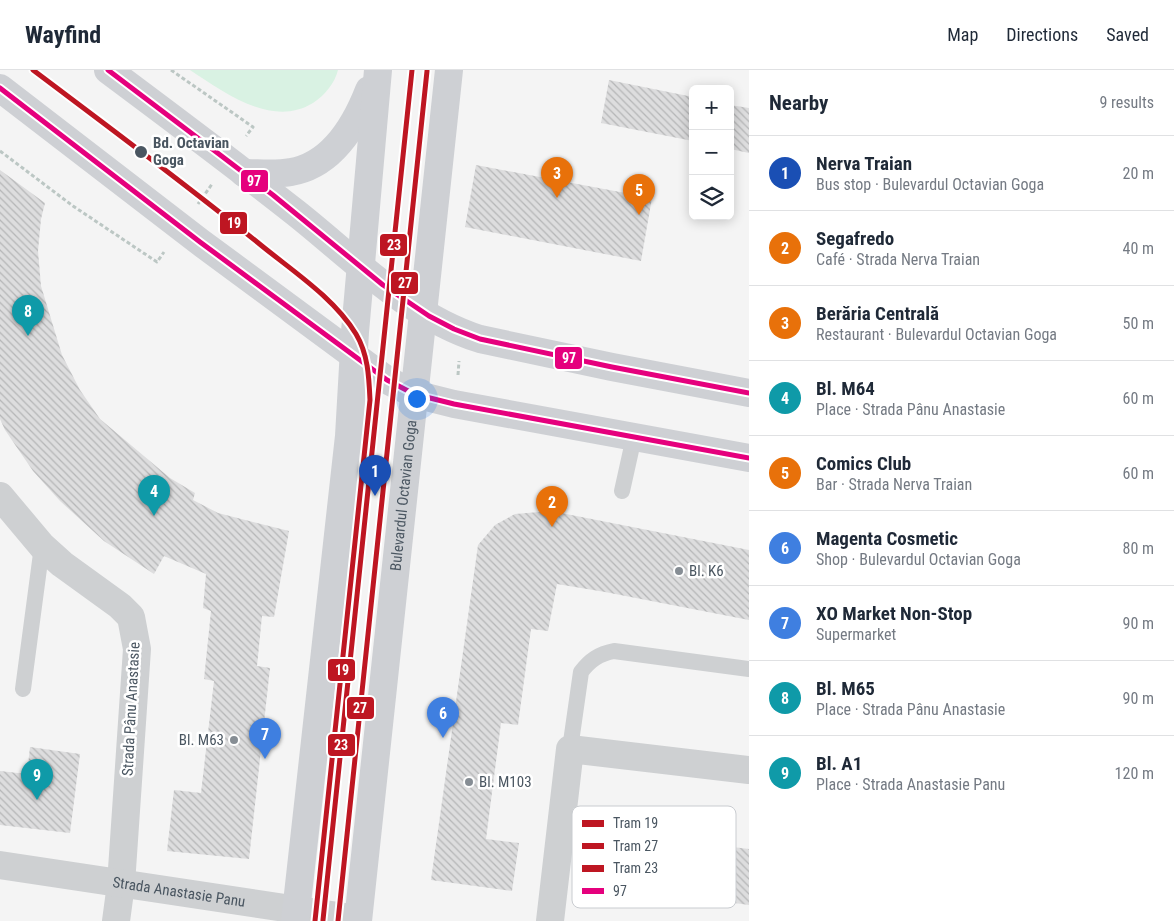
<!DOCTYPE html>
<meta charset="utf-8">
<style>
body{margin:0;font-family:"Roboto Condensed",sans-serif;background:#f2f2f3;color:#1f2937}
.controls{position:absolute;right:15px;top:15px;display:grid;overflow:hidden;border-radius:8px;box-shadow:0 2px 12px #0003}
.controls button{width:45px;height:45px;display:grid;place-items:center;padding:0;border:0;border-bottom:1px solid #e0e1e3;background:#fff;color:#1f2937;font:25px sans-serif}
.you{position:absolute;left:416px;top:328px;width:18px;height:18px;margin:-12px;border:4px solid #fff;border-radius:50%;background:#1a73e8;box-shadow:0 0 0 8px #1a73e833}
.badge{display:grid;place-items:center;width:32px;height:32px;border-radius:50%;background:#868d94;color:#fff;font-size:16px;font-weight:700}
.pin{position:absolute;translate:-50% -41px;filter:drop-shadow(0 1px 2px #0008)}
.pin::after{content:'';position:absolute;top:26px;width:18px;height:15px;background:inherit;clip-path:polygon(0 0,100% 0,50% 100%)}
.list{margin:0;padding:0;list-style:none}
h2{display:flex;justify-content:space-between;align-items:center;height:65px;margin:0;padding:0 20px;font-size:21px}
h2 small{font-size:16px;font-weight:400;color:#747a83}
.list li{display:grid;grid-template-columns:32px 1fr auto;gap:15px;align-items:center;box-sizing:border-box;height:75px;padding:0 20px;border-top:1px solid #e0e1e3}
.list b{display:block;font-size:19px;white-space:nowrap}
.list p{margin:0;font-size:16px;white-space:nowrap;color:#747a83}
.list em{font-size:16px;font-style:normal;color:#747a83}
.icon{flex:none;width:28px;height:28px;fill:none;stroke:currentColor;stroke-width:2;stroke-linecap:round;stroke-linejoin:round}
.map{position:relative;flex:none;width:749px;height:851px;overflow:hidden}
header{display:flex;align-items:center;gap:30px;box-sizing:border-box;height:70px;padding:0 25px;background:#fff;border-bottom:1px solid #e0e1e3}
header strong{font-size:24px}
nav{display:flex;gap:28px;margin-inline-start:auto;font-size:18px}
main{display:flex}
aside{flex:1;background:#fff}
.map>svg:first-child{display:block}
.grass{fill:#d9f2e3}
.building{fill:url(#building-back-hatch)}
.lines{fill:none;stroke-linecap:round;stroke-linejoin:round}
.path{stroke:#bcc7c4;stroke-width:3;stroke-dasharray:4 2.5;stroke-linecap:butt}
.service{stroke:#ced0d2;stroke-width:16}
.minor{stroke:#ced0d2;stroke-width:28}
.tertiary{stroke:#ced0d2;stroke-width:28}
.secondary{stroke:#ced0d4;stroke-width:28}
.bus-1-casing{stroke:#fff;stroke-width:9}
.bus-1{stroke:#e5007d;stroke-width:5}
.tram-1-casing{stroke:#fff;stroke-width:9}
.tram-2-casing{stroke:#fff;stroke-width:9}
.tram-3-casing{stroke:#fff;stroke-width:9}
.tram-1{stroke:#be1622;stroke-width:5}
.tram-2{stroke:#be1622;stroke-width:5}
.tram-3{stroke:#be1622;stroke-width:5}
.stop-dot{fill:#4a5661;stroke:#fff;stroke-width:2}
.poi-dot{fill:#868d94;stroke:#fff;stroke-width:2}
.labels{text-anchor:middle;dominant-baseline:central;stroke-width:5;stroke-linejoin:round;paint-order:stroke}
.stop-label{font-size:15px;font-weight:bold;fill:#4a5661;stroke:#fff;text-anchor:start}
.street-label{font-size:15px;fill:#4a5661;stroke:#fff}
.poi-label{font-size:15px;fill:#4a5661;stroke:#fff;text-anchor:start}
.key{fill:#fff;stroke:#c9ccd0;stroke-width:1}
.key-label{font-size:14px;fill:#4a5661}
.line-badge{stroke:#fff;stroke-width:2}
.badge-label{font-size:14px;text-anchor:middle;font-weight:bold;fill:#fff}
</style>
<header>
<strong>Wayfind</strong>
<nav><a>Map</a><a>Directions</a><a>Saved</a></nav>
</header>
<main>
<div class="map">
<svg width="749" height="851" viewBox="0 0 749 851">
<defs>
<pattern id="building-back-hatch" width="6" height="6" patternUnits="userSpaceOnUse" patternTransform="scale(1.25)"><rect width="6" height="6" fill="#ddddde"/><path d="M-1 5l2 2M0 0l6 6M5-1l2 2" fill="none" stroke="#b5b6b7"/></pattern>
</defs>
<rect width="100%" height="100%" fill="#f4f4f4"/>
<!-- grass -->
<path class="grass" d="M190,0H338C335,13 324,26 313,33C272,58 225,23 190,0Z"/>
<!-- building -->
<path class="building" d="M609,10L693,27V71L601,53Z
M730,35L749,38V83L730,79Z
M476,95L652,128L641,191L465,157Z
M0,100L45,133L41,149L38,181L41,216L62,285L80,320L100,349L170,408L195,423L193,430L218,443L289,461L274,547L262,546L257,596L270,598L249,789L167,781L174,720L201,723L214,611L204,609L211,541L203,538L206,504L164,486L154,504L104,471L60,431L33,401L5,360L0,349Z
M551,441L749,480V550L605,522L557,514L548,561L531,559L518,655L501,653L486,769L519,773L512,821L431,810L478,475L495,455L515,444Z
M30,677L80,684L70,763L0,755V701L27,704Z
M623,749L701,758L699,773L749,779V835L654,822V805L616,801Z"/>
<g class="lines">
<!-- path -->
<path class="path" d="M171,0L253,57L246,66
M0,81L73,136L157,192L164,182
M198,134L212,114
M458,305L459,291"/>
<!-- service -->
<path class="service" d="M622,421L634,367
M23,619L42,476
M570,679L581,602C590,590 599,584 614,581L749,599"/>
<!-- minor -->
<path class="minor" d="M0,426L42,476L62,494L120,536L131,547L137,579L121,814L116,851
M550,851L570,679L749,700"/>
<!-- tertiary -->
<path class="tertiary" id="s1" d="M0,795L358,849"/>
<!-- secondary -->
<g class="secondary">
<path d="M108,0C171,47 234,94 296,143C354,189 408,246 480,269L612,297L749,323"/>
<path d="M0,18L200,172L387,310L414,324L454,334L749,388"/>
<path d="M244,103C259,103 276,105 291,102C332,95 355,56 369,20"/>
<path d="M295,851L349,366L355,262L378,0"/>
<path id="s2" d="M358,851L449,0"/>
</g>
<defs>
<path id="bus-1" d="M108,0L273,125L383,215L429,246L454,259L480,269L612,297L749,323
M0,18L200,172L387,310L414,324L454,334L749,388"/>
</defs>
<!-- bus-1 casing -->
<use href="#bus-1" class="bus-1-casing"/>
<!-- bus-1 -->
<use href="#bus-1" class="bus-1"/>
<defs>
<path id="tram-1" d="M33,0C110,58 187,115 262,176C294,202 334,228 356,264C368,284 369,307 370,330L315,851"/>
<path id="tram-2" d="M338,851L427,1"/>
<path id="tram-3" d="M323,850L412,0"/>
</defs>
<!-- tram-1 casing -->
<use href="#tram-1" class="tram-1-casing"/>
<!-- tram-2 casing -->
<use href="#tram-2" class="tram-2-casing"/>
<!-- tram-3 casing -->
<use href="#tram-3" class="tram-3-casing"/>
<!-- tram-1 -->
<use href="#tram-1" class="tram-1"/>
<!-- tram-2 -->
<use href="#tram-2" class="tram-2"/>
<!-- tram-3 -->
<use href="#tram-3" class="tram-3"/>
</g>
<!-- markers -->
<circle class="stop-dot" cx="141" cy="82" r="7"/>
<g class="poi-dot">
<circle cx="679" cy="501" r="5"/>
<circle cx="234" cy="670" r="5"/>
<circle cx="469" cy="712" r="5"/>
</g>
<g class="labels">
<!-- stop labels -->
<g class="stop-label">
<text x="153" y="73">Bd. Octavian<tspan x="153" dy="17">Goga</tspan></text>
</g>
<!-- street labels -->
<g class="street-label">
<text stroke="none"><textPath href="#s2" startOffset="428">Bulevardul Octavian Goga</textPath></text>
<text transform="translate(131 639) rotate(-87)">Strada Pânu Anastasie</text>
<text stroke="none"><textPath href="#s1" startOffset="181">Strada Anastasie Panu</textPath></text>
</g>
<!-- poi labels -->
<g class="poi-label">
<text x="689" y="501">Bl. K6</text>
<text x="224" y="670" text-anchor="end">Bl. M63</text>
<text x="479" y="712">Bl. M103</text>
</g>
</g>
<!-- legend -->
<rect x="572" y="736" width="164" height="102" rx="8" class="key"/>
<rect x="582" y="750" width="22" height="7" fill="#be1622"/>
<rect x="582" y="773" width="22" height="6" fill="#be1622"/>
<rect x="582" y="795" width="22" height="7" fill="#be1622"/>
<rect x="582" y="818" width="22" height="6" fill="#e5007d"/>
<g class="key-label">
<text x="613" y="758">Tram 19</text>
<text x="613" y="781">Tram 27</text>
<text x="613" y="803">Tram 23</text>
<text x="613" y="826">97</text>
</g>
<g class="line-badge">
<rect x="240" y="99" width="29" height="24" rx="5" fill="#e5007d"/>
<rect x="219" y="141" width="29" height="24" rx="5" fill="#be1622"/>
<rect x="379" y="163" width="29" height="24" rx="5" fill="#be1622"/>
<rect x="390" y="201" width="29" height="24" rx="5" fill="#be1622"/>
<rect x="554" y="276" width="29" height="24" rx="5" fill="#e5007d"/>
<rect x="327" y="588" width="29" height="24" rx="5" fill="#be1622"/>
<rect x="346" y="626" width="29" height="24" rx="5" fill="#be1622"/>
<rect x="327" y="663" width="29" height="24" rx="5" fill="#be1622"/>
</g>
<g class="badge-label">
<text x="254" y="116">97</text>
<text x="234" y="158">19</text>
<text x="394" y="180">23</text>
<text x="405" y="218">27</text>
<text x="569" y="293">97</text>
<text x="342" y="605">19</text>
<text x="360" y="643">27</text>
<text x="341" y="680">23</text>
</g>
</svg>
<div class="controls">
<button>+</button>
<button>−</button>
<button><svg class="icon" aria-label="layers" viewBox="0 0 24 24"><path d="M12 4l9 5-9 5-9-5zM3 14l9 5 9-5"/></svg></button>
</div>
<div class="you"></div>
<div class="pin badge" style="left:375px;top:426px;background:#1a4fb4">1</div>
<div class="pin badge" style="left:552px;top:457px;background:#e8710a">2</div>
<div class="pin badge" style="left:557px;top:128px;background:#e8710a">3</div>
<div class="pin badge" style="left:154px;top:446px;background:#0f9aa8">4</div>
<div class="pin badge" style="left:639px;top:145px;background:#e8710a">5</div>
<div class="pin badge" style="left:443px;top:668px;background:#3f7fe0">6</div>
<div class="pin badge" style="left:265px;top:689px;background:#3f7fe0">7</div>
<div class="pin badge" style="left:28px;top:266px;background:#0f9aa8">8</div>
<div class="pin badge" style="left:37px;top:730px;background:#0f9aa8">9</div>
</div>
<aside>
<h2>Nearby<small>9 results</small></h2>
<ul class="list">
<li><span class="badge" style="background:#1a4fb4">1</span><div><b>Nerva Traian</b><p>Bus stop · Bulevardul Octavian Goga</p></div><em>20 m</em></li>
<li><span class="badge" style="background:#e8710a">2</span><div><b>Segafredo</b><p>Café · Strada Nerva Traian</p></div><em>40 m</em></li>
<li><span class="badge" style="background:#e8710a">3</span><div><b>Berăria Centrală</b><p>Restaurant · Bulevardul Octavian Goga</p></div><em>50 m</em></li>
<li><span class="badge" style="background:#0f9aa8">4</span><div><b>Bl. M64</b><p>Place · Strada Pânu Anastasie</p></div><em>60 m</em></li>
<li><span class="badge" style="background:#e8710a">5</span><div><b>Comics Club</b><p>Bar · Strada Nerva Traian</p></div><em>60 m</em></li>
<li><span class="badge" style="background:#3f7fe0">6</span><div><b>Magenta Cosmetic</b><p>Shop · Bulevardul Octavian Goga</p></div><em>80 m</em></li>
<li><span class="badge" style="background:#3f7fe0">7</span><div><b>XO Market Non-Stop</b><p>Supermarket</p></div><em>90 m</em></li>
<li><span class="badge" style="background:#0f9aa8">8</span><div><b>Bl. M65</b><p>Place · Strada Pânu Anastasie</p></div><em>90 m</em></li>
<li><span class="badge" style="background:#0f9aa8">9</span><div><b>Bl. A1</b><p>Place · Strada Anastasie Panu</p></div><em>120 m</em></li>
</ul>
</aside>
</main>
